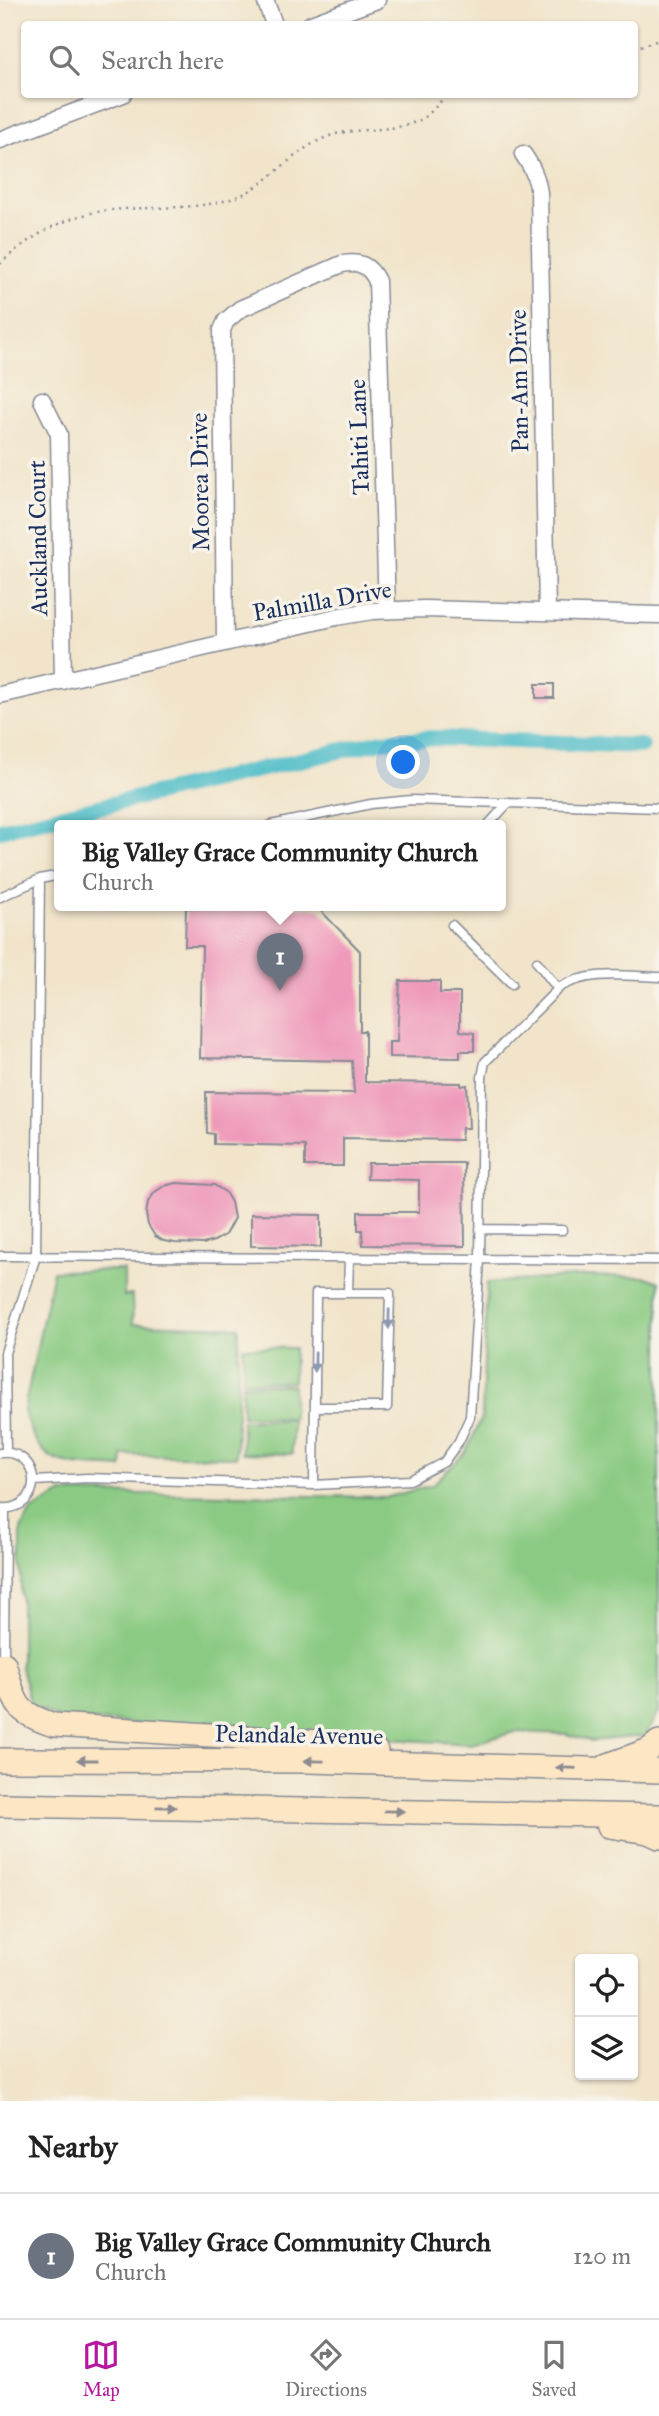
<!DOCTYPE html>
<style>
body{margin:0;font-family:"IM FELL Great Primer",serif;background:#f2f2f2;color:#222}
.controls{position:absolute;right:21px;bottom:21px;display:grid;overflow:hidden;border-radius:7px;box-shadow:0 2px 5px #0004}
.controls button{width:63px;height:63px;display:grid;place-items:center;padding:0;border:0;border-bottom:2px solid #e0e0e0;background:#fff;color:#222;font:35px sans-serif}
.you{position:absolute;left:404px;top:763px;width:24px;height:24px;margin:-18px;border:5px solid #fff;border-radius:50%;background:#1a73e8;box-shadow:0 0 0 10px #1a73e833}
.badge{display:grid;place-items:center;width:46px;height:46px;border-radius:50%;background:#b5179e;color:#fff;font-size:23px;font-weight:700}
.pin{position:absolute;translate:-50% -58px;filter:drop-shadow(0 2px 4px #0008)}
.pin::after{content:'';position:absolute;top:37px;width:24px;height:21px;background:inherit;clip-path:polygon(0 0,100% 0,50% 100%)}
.popup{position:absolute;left:54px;top:820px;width:452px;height:91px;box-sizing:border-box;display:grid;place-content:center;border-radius:7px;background:#fff;filter:drop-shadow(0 2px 5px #0005);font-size:23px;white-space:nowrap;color:#767676}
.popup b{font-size:26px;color:#222}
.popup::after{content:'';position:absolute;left:50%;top:100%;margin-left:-14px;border:14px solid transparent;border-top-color:#fff}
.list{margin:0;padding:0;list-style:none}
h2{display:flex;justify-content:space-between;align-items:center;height:91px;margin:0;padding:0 28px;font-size:30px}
h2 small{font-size:23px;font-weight:400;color:#767676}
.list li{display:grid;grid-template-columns:46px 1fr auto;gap:21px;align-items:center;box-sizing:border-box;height:126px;padding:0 28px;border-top:2px solid #e0e0e0}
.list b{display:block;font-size:26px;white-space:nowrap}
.list p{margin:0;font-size:23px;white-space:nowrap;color:#767676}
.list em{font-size:23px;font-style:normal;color:#767676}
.icon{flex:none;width:38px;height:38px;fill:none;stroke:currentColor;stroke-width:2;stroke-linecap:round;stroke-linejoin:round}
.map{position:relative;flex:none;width:659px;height:2101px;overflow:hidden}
.search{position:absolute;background:#fff;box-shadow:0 2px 5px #0004;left:21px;right:21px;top:21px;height:77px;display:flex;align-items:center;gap:18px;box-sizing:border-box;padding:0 24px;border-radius:7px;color:#767676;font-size:26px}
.sheet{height:217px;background:#fff}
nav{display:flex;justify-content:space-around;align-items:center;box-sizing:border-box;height:98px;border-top:2px solid #e0e0e0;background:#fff;font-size:19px;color:#767676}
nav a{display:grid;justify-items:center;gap:4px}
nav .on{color:#b5179e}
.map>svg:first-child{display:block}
.grass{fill:#8aca82;stroke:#527c70;stroke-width:2}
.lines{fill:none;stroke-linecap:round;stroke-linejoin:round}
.canal{stroke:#50bdc9;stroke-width:16}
.building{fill:#ef9abb}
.service-casing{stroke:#868a94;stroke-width:11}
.minor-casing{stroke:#868a94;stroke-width:19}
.secondary-casing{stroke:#868a94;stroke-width:26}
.path{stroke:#868a94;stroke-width:2.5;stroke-dasharray:2 5;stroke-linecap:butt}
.service{stroke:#fff;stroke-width:8}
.minor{stroke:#fff;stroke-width:16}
.secondary{stroke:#fce6c4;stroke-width:23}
.oneway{fill:#8d97ae}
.oneway2{fill:#8c8a91}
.labels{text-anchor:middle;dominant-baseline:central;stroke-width:7;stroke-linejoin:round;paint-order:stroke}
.street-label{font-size:24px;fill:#1b2f5e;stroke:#f7f3e8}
</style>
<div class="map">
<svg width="659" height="2101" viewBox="0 0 659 2101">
<rect width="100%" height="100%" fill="#f7f3e8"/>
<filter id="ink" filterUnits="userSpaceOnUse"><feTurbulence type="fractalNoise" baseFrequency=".0143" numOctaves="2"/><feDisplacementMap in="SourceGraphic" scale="14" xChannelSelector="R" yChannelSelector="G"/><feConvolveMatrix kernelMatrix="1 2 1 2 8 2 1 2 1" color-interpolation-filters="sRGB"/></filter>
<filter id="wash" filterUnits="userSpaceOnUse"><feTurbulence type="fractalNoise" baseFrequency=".00686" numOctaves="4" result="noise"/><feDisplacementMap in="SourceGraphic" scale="28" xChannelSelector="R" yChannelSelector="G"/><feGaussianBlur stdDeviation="1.57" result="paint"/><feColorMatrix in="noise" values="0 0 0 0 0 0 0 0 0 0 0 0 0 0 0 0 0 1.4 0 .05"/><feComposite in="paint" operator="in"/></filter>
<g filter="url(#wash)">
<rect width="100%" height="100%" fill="#f1e4ca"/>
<!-- grass -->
<path class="grass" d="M124,1270V1296L132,1295L133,1324L239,1327L236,1457L123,1455L122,1468C68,1464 39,1472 24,1410L53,1271Z
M585,1276L647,1277L659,1282V1712L645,1736L591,1741L566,1734L515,1732L471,1744L60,1719L31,1704L21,1667V1529L31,1511L63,1493L388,1497L432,1485L466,1452L482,1417L487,1283Z
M243,1347L294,1348L293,1382L243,1381Z
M242,1384L293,1385V1418L242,1416Z
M242,1420H292V1454L242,1453Z"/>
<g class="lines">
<!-- canal -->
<path class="canal" d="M0,830L382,741L435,738L642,746"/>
</g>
<g id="blocks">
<!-- building -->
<path class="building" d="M536,684H554V698H536Z
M186,907L318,908L360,951V1031H365V1082L461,1083V1086L467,1085L469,1128H462L461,1140L343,1138V1166H305V1146L214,1144V1134L207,1133L206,1092L354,1093L352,1061L200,1058L202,946H185Z
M400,981H440V993H460V1031L474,1033V1051H460V1058L389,1057V1042H397Z
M368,1163H464L465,1246L363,1245L362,1230H358V1212H419V1180L367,1179Z
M176,1183L214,1185L225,1192L231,1202L234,1218L225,1235L214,1241L203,1244L175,1243L164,1241L155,1236L148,1225L146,1214L148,1202L155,1192L164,1186Z
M251,1214L321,1215V1247L251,1246Z"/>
</g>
</g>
<g filter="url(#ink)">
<use href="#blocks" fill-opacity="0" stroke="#868a94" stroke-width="2"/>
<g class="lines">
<defs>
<path id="service" d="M271,825L371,804L411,800L659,808
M488,825L508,803
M0,897L40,879L60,875
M452,925L512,984
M537,962L558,989
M659,977C624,976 591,970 560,987L485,1062L482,1077L480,1259L659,1260
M480,1229L562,1230
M0,1256L480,1259L470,1417L459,1441L444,1462L410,1480L314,1485L87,1478L34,1481
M315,1407H387L390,1293H348
M6,1452L5,1353L36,1256L40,879
M0,1453C43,1448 45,1512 1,1508
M314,1485L316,1293H348L349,1258
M4,1663L5,1509"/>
<path id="minor" d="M265,0L274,24
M311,24L377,0
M0,140L123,94
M523,154C532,167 537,177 539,193L547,612
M42,400L59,434L63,681
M225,643L222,330L226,321L240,309L342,264C360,261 369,265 377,281L387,610
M0,695L336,617L372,611L424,609L659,615"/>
<path id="secondary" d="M4,1664C17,1703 11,1711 54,1725L334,1743L376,1751
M0,1760L308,1761L659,1771
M608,1765L649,1750L659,1742
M0,1805L659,1816
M609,1826L648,1832L659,1837"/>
</defs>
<!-- service casing -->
<use href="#service" class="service-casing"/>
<!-- minor casing -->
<use href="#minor" class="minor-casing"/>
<!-- secondary casing -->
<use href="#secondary" class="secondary-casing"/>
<!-- path -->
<path class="path" d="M634,48L659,40
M0,264C29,236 70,213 112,210C152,206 195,211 234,198C269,186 292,150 327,137C357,125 397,135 425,117C433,111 440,101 448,94"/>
<!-- service -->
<use href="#service" class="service"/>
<!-- minor -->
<use href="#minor" class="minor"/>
<!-- secondary -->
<use href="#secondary" class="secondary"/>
</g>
<!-- one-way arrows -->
<defs><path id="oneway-solid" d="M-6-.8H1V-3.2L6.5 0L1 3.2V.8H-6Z" transform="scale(1.75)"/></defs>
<g class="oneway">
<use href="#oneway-solid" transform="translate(389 1319) rotate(91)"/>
<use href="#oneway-solid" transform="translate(315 1362) rotate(91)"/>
</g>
<g class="oneway2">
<use href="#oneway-solid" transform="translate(87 1760) rotate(-180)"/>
<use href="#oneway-solid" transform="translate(314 1761) rotate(-179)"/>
<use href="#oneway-solid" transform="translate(566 1768) rotate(-178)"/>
<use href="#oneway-solid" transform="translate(166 1807) rotate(1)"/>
<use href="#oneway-solid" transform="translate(394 1811) rotate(1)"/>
</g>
</g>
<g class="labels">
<!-- street labels -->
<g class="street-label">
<text transform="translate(519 381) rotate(-91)">Pan-Am Drive</text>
<text transform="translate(359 437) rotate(-92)">Tahiti Lane</text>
<text transform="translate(200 482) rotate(-91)">Moorea Drive</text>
<text transform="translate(38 538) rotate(-91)">Auckland Court</text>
<text transform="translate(322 601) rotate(-10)">Palmilla Drive</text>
<text transform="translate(299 1735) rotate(1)">Pelandale Avenue</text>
</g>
</g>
</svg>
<div class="controls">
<button><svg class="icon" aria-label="locate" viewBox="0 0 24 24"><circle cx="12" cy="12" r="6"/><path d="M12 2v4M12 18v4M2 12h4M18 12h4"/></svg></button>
<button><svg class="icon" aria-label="layers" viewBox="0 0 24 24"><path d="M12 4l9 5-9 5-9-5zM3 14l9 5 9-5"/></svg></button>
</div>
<div class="you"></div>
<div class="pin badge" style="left:280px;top:991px;background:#6b7280">1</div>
<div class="popup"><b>Big Valley Grace Community Church</b>Church</div>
<div class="search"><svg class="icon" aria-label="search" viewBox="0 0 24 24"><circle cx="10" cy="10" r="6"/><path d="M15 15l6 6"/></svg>Search here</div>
</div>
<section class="sheet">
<h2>Nearby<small></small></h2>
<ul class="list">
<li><span class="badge" style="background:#6b7280">1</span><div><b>Big Valley Grace Community Church</b><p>Church</p></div><em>120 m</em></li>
</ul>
</section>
<nav>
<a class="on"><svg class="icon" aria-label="map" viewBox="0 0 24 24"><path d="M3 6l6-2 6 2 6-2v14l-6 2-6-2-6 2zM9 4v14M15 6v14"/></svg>Map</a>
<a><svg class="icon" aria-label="directions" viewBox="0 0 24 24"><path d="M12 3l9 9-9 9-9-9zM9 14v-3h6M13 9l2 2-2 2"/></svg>Directions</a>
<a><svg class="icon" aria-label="saved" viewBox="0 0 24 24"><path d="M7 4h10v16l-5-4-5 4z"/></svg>Saved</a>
</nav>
